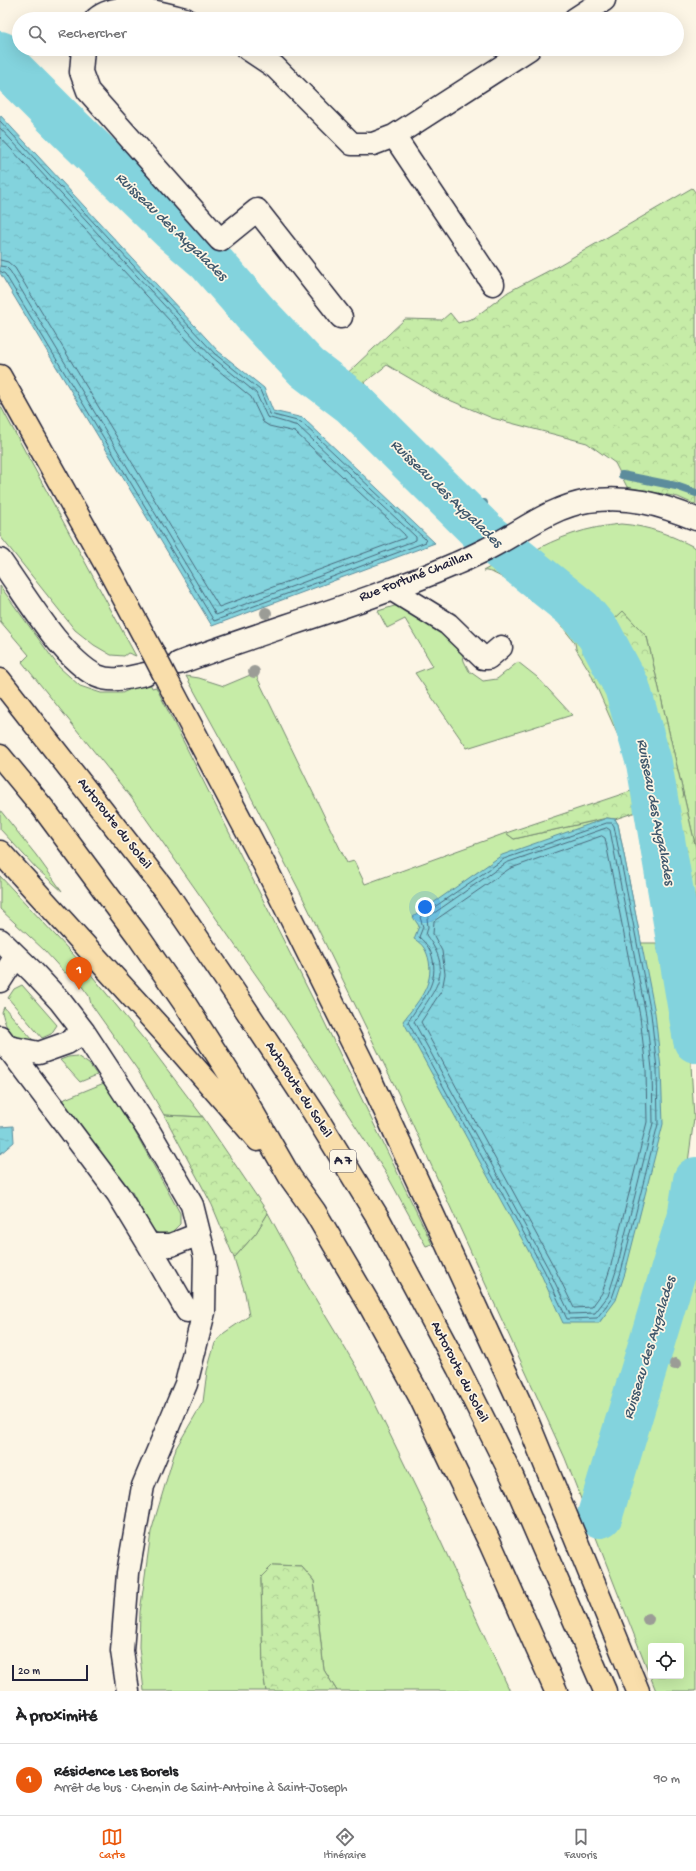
<!DOCTYPE html>
<html lang="fr">
<meta charset="utf-8">
<style>
body{margin:0;font-family:"Gochi Hand",sans-serif;background:#f2f2f2;color:#202124}
.controls{position:absolute;right:12px;bottom:12px;display:grid;overflow:hidden;border-radius:4px;box-shadow:0 4px 16px #0002}
.controls button{width:36px;height:36px;display:grid;place-items:center;padding:0;border:0;border-bottom:1px solid #e0e0e0;background:#fff;color:#202124;font:20px sans-serif}
.scale{position:absolute;left:12px;bottom:10px;width:76px;box-sizing:border-box;padding-left:4px;border:2px solid #22223b;border-top:0;font-size:11px;line-height:14px;white-space:nowrap;color:#22223b;-webkit-text-stroke:3px #fcf5e5;paint-order:stroke}
.you{position:absolute;left:425px;top:907px;width:14px;height:14px;margin:-10px;border:3px solid #fff;border-radius:50%;background:#1a73e8;box-shadow:0 0 0 6px #1a73e833}
.badge{display:grid;place-items:center;width:26px;height:26px;border-radius:50%;background:#ea580c;color:#fff;font-size:13px;font-weight:700}
.pin{position:absolute;translate:-50% -33px;filter:drop-shadow(0 1px 2px #0008)}
.pin::after{content:'';position:absolute;top:21px;width:14px;height:12px;background:inherit;clip-path:polygon(0 0,100% 0,50% 100%)}
.list{margin:0;padding:0;list-style:none}
h2{display:flex;justify-content:space-between;align-items:center;height:52px;margin:0;padding:0 16px;font-size:17px}
h2 small{font-size:13px;font-weight:400;color:#757577}
.list li{display:grid;grid-template-columns:26px 1fr auto;gap:12px;align-items:center;box-sizing:border-box;height:72px;padding:0 16px;border-top:1px solid #e0e0e0}
.list b{display:block;font-size:15px;white-space:nowrap}
.list p{margin:0;font-size:13px;white-space:nowrap;color:#757577}
.list em{font-size:13px;font-style:normal;color:#757577}
.icon{flex:none;width:22px;height:22px;fill:none;stroke:currentColor;stroke-width:2;stroke-linecap:round;stroke-linejoin:round}
.map{position:relative;flex:none;width:696px;height:1691px;overflow:hidden}
.search{position:absolute;background:#fff;box-shadow:0 4px 16px #0002;left:12px;right:12px;top:12px;height:44px;display:flex;align-items:center;gap:10px;box-sizing:border-box;padding:0 14px;border-radius:22px;color:#757577;font-size:15px}
.sheet{height:124px;background:#fff}
nav{display:flex;justify-content:space-around;align-items:center;box-sizing:border-box;height:56px;border-top:1px solid #e0e0e0;background:#fff;font-size:11px;color:#757577}
nav a{display:grid;justify-items:center;gap:2px}
nav .on{color:#ea580c}
.map>svg:first-child{display:block}
.green{fill:#c6eca7;stroke:#748771;fill-rule:evenodd}
.forest{fill:url(#forest-crowns);stroke:#748771}
.water{fill:url(#water-ripples);stroke:#5c8c9c}
.lines{fill:none;stroke-linecap:round;stroke-linejoin:round}
.shore{stroke:#49697c;stroke-width:1}
.stream{stroke:#5c8c9c;stroke-width:8}
.river{stroke:#83d3dd;stroke-width:46}
.minor-casing{stroke:#22223b;stroke-width:25}
.highway-casing{stroke:#22223b;stroke-width:25}
.minor{stroke:#fcf5e5;stroke-width:22}
.highway{stroke:#f9deab;stroke-width:22}
.highway-bridge-casing{stroke:#22223b;stroke-width:25;stroke-linecap:butt}
.highway-bridge{stroke:#f9deab;stroke-width:22}
.tree{fill:#9b9c96}
.labels{text-anchor:middle;dominant-baseline:central;stroke-width:3.5;stroke-linejoin:round;paint-order:stroke}
.shield{fill:#fcf5e5;stroke:#63616e;stroke-width:1}
.shield-label{font-size:13px;font-weight:bold;fill:#22223b}
.street-label{font-size:14px;fill:#22223b;stroke:#fcf5e5}
.water-label{font-size:15px;font-style:italic;fill:#3f576c;stroke:#fcf5e5}
</style>
<div class="map">
<svg width="696" height="1691" viewBox="0 0 696 1691">
<defs>
<pattern id="forest-crowns" width="20" height="18" patternUnits="userSpaceOnUse"><rect width="20" height="18" fill="#c6eca7"/><path d="M2 6a3 3 0 1 1 6 0M12 15a3 3 0 1 1 6 0" fill="none" stroke="#aaca91"/></pattern>
<pattern id="water-ripples" width="26" height="14" patternUnits="userSpaceOnUse"><rect width="26" height="14" fill="#83d3dd"/><path d="M2 4q2-2 4 0t4 0M15 11q2-2 4 0t4 0" fill="none" stroke="#71b5bf"/></pattern>
</defs>
<rect width="100%" height="100%" fill="#fcf5e5"/>
<filter id="ink" filterUnits="userSpaceOnUse"><feTurbulence type="fractalNoise" baseFrequency=".025" numOctaves="2"/><feDisplacementMap in="SourceGraphic" scale="8" xChannelSelector="R" yChannelSelector="G"/><feConvolveMatrix kernelMatrix="1 2 1 2 8 2 1 2 1" color-interpolation-filters="sRGB"/></filter>
<g filter="url(#ink)">
<!-- green -->
<path class="green" d="M0,405L136,656L128,653L124,656L111,655L94,645L75,630L0,536Z
M621,524C649,526 671,535 696,548V848L647,637L623,612L605,628L589,609L528,554C558,537 587,527 621,524Z
M0,586L59,667L80,686L101,693H122L149,681L152,688L156,687L321,1015L432,1244L426,1246L386,1173L275,1002L130,796L22,662L29,655L0,621Z
M401,604L436,626L462,652L464,661L469,671L483,681L497,679L518,662L537,677L572,715L467,748L415,673L433,666L405,619L387,628L378,611Z
M255,673L347,863L354,861L365,884L506,833L514,839L607,818L615,819L618,824L641,943H657L674,1033L690,1046L694,1118L682,1207L645,1339L636,1341L598,1459L605,1475L593,1513L608,1517L696,1239V1691H656L565,1458L401,1099L299,890L232,760L186,676L199,678L224,686ZM651,1646H681V1676H651Z
M0,810L36,855L62,891L37,869L0,829Z
M0,876L84,966L151,1048L203,1117L164,1115L137,1069L91,1004L89,996L75,977L64,972L44,950L0,909Z
M22,985L57,1025L51,1034L42,1038L8,998L14,989Z
M4,1007L33,1040C11,1039 7,1032 2,1012Z
M77,1056L89,1064L97,1075L80,1082L60,1060L68,1057Z
M104,1083L120,1105L180,1213V1224L172,1232L161,1235L151,1229L132,1192L60,1101Z
M268,1213L306,1283L361,1375L417,1490L510,1691H337L324,1670L314,1581L301,1566L273,1565L261,1577L263,1673L266,1691H144L139,1647L140,1612L151,1532L176,1448L203,1402L207,1371L215,1343L224,1333L249,1316L245,1293L234,1258L256,1233Z"/>
<!-- forest -->
<path class="forest" d="M692,188L696,193V505L678,497L627,487L615,463L587,443L492,418L440,396L387,365L355,390L340,380L405,319L442,320L450,313L458,323L474,318L508,292L554,268Z
M499,562L554,606L591,645L609,674L619,703L645,809L615,819L607,818L514,839L506,833L634,790L623,747L590,672L576,649L575,643C568,634 560,623 551,615C540,605 497,568 483,571Z
M623,611L647,637L696,848V990L654,753L643,712L626,667L605,628Z
M675,941L690,1046L674,1033L657,943Z
M164,1115L203,1117L268,1213L256,1233L234,1258L212,1205Z
M273,1565L301,1566L314,1581L324,1670L337,1691H266L263,1673L261,1577Z"/>
<!-- water -->
<path class="water" d="M0,115L218,351L264,388L273,411L303,418L435,543L212,626L0,273Z
M607,818L615,819L618,824L655,1013L661,1069L663,1124L625,1273L616,1300L599,1323H563L540,1272L403,1021C417,1003 434,985 429,961C427,951 423,944 414,939L419,926L413,917L502,855Z
M13,1126L14,1142L0,1154V1127Z"/>
<g class="lines">
<!-- shore -->
<path class="shore" d="M0,121L215,354L260,390L270,414L301,422L425,539L426,542L214,621L5,274L0,271
M0,128L212,357L256,393L267,417L298,426L416,537V540L216,615L10,271L6,267L0,266
M0,137L207,361L251,397L263,422L269,426L295,432L405,535V538L219,607L15,268L8,262L0,260
M607,823H612L614,826L651,1014L657,1069L658,1124L621,1272L612,1298L597,1318L567,1319L544,1270L408,1022C420,1001 438,987 433,960C431,950 427,944 419,937L423,927L420,917L504,859Z
M607,828L610,830L646,1015L652,1069L653,1123L616,1271L608,1296L595,1313L570,1314L548,1268L414,1022C434,989 455,973 426,935L428,927L427,918L506,863Z
M602,836L605,838L640,1016L646,1070L647,1122L610,1269L602,1293L592,1307L574,1308L553,1265L421,1022L442,990L445,974L442,951L433,934L434,921L509,869Z"/>
<!-- stream -->
<path class="stream" d="M622,475L676,486L696,493
M460,508L484,503"/>
<!-- river -->
<path class="river" d="M0,54L9,68L67,126L172,228L208,259L255,313L307,368L353,403L489,538L580,611L599,634L627,687L649,763L696,1040
M600,1515L691,1212L696,1180"/>
<defs>
<path id="minor" d="M96,19C118,0 158,12 185,19
M575,19L604,0
M83,49L81,72L88,91L220,240L257,210L341,317
M248,49L275,67L352,144H373L394,136L529,49
M394,136L493,284
M0,560C24,593 61,658 97,676C113,683 130,677 145,674
M391,589L448,624L483,658H488L501,647
M179,663C270,629 365,603 455,564C465,560 475,555 485,550C520,533 548,508 588,501C628,495 659,504 696,519
M0,940L32,971L60,1001L84,1032L149,1131L192,1205L205,1257L204,1312L186,1384L143,1486L128,1573L122,1651L128,1691
M0,981L16,956
M0,1037L118,1194L149,1245H171L199,1234
M8,1047L39,1053L67,1043L84,1032
M149,1245L187,1311"/>
<path id="highway" d="M0,376L112,576L152,651
M0,680L167,893L233,990L314,1113L377,1216L458,1368L512,1476L605,1691
M168,682L263,862L369,1076L520,1403L638,1691
M0,756L43,808L138,936L185,1004L244,1097L290,1177L315,1212L369,1304L420,1397L490,1543L556,1691
M0,852L164,1032L258,1140"/>
</defs>
<!-- minor casing -->
<use href="#minor" class="minor-casing"/>
<!-- highway casing -->
<use href="#highway" class="highway-casing"/>
<!-- minor -->
<use href="#minor" class="minor"/>
<!-- highway -->
<use href="#highway" class="highway"/>
<defs>
<path id="highway-bridge" d="M152,651L168,682"/>
</defs>
<!-- highway-bridge casing -->
<use href="#highway-bridge" class="highway-bridge-casing"/>
<!-- highway-bridge -->
<use href="#highway-bridge" class="highway-bridge"/>
</g>
<!-- trees -->
<g class="tree">
<circle cx="266" cy="613" r="6"/>
<circle cx="254" cy="672" r="6"/>
<circle cx="675" cy="1364" r="6"/>
<circle cx="648" cy="1619" r="6"/>
</g>
</g>
<g class="labels">
<!-- shield labels -->
<rect class="shield" x="330" y="1150" width="26" height="22" rx="3"/>
<g class="shield-label">
<text x="343" y="1161">A 7</text>
</g>
<!-- street labels -->
<g class="street-label">
<text transform="translate(416 577) rotate(-21)">Rue Fortuné Chaillan</text>
<text transform="translate(114 824) rotate(52)">Autoroute du Soleil</text>
<text transform="translate(298 1090) rotate(57)">Autoroute du Soleil</text>
<text transform="translate(459 1372) rotate(63)">Autoroute du Soleil</text>
</g>
<!-- water labels -->
<g class="water-label">
<text transform="translate(171 227) rotate(44)">Ruisseau des Aygalades</text>
<text transform="translate(446 494) rotate(44)">Ruisseau des Aygalades</text>
<text transform="translate(655 812) rotate(79)">Ruisseau des Aygalades</text>
<text transform="translate(650 1348) rotate(-73)">Ruisseau des Aygalades</text>
</g>
</g>
</svg>
<div class="controls">
<button><svg class="icon" aria-label="locate" viewBox="0 0 24 24"><circle cx="12" cy="12" r="6"/><path d="M12 2v4M12 18v4M2 12h4M18 12h4"/></svg></button>
</div>
<div class="scale">20 m</div>
<div class="you"></div>
<div class="pin badge" style="left:79px;top:990px">1</div>
<div class="search"><svg class="icon" aria-label="search" viewBox="0 0 24 24"><circle cx="10" cy="10" r="6"/><path d="M15 15l6 6"/></svg>Rechercher</div>
</div>
<section class="sheet">
<h2>À proximité<small></small></h2>
<ul class="list">
<li><span class="badge">1</span><div><b>Résidence Les Borels</b><p>Arrêt de bus · Chemin de Saint-Antoine à Saint-Joseph</p></div><em>90 m</em></li>
</ul>
</section>
<nav>
<a class="on"><svg class="icon" aria-label="map" viewBox="0 0 24 24"><path d="M3 6l6-2 6 2 6-2v14l-6 2-6-2-6 2zM9 4v14M15 6v14"/></svg>Carte</a>
<a><svg class="icon" aria-label="directions" viewBox="0 0 24 24"><path d="M12 3l9 9-9 9-9-9zM9 14v-3h6M13 9l2 2-2 2"/></svg>Itinéraire</a>
<a><svg class="icon" aria-label="saved" viewBox="0 0 24 24"><path d="M7 4h10v16l-5-4-5 4z"/></svg>Favoris</a>
</nav>
